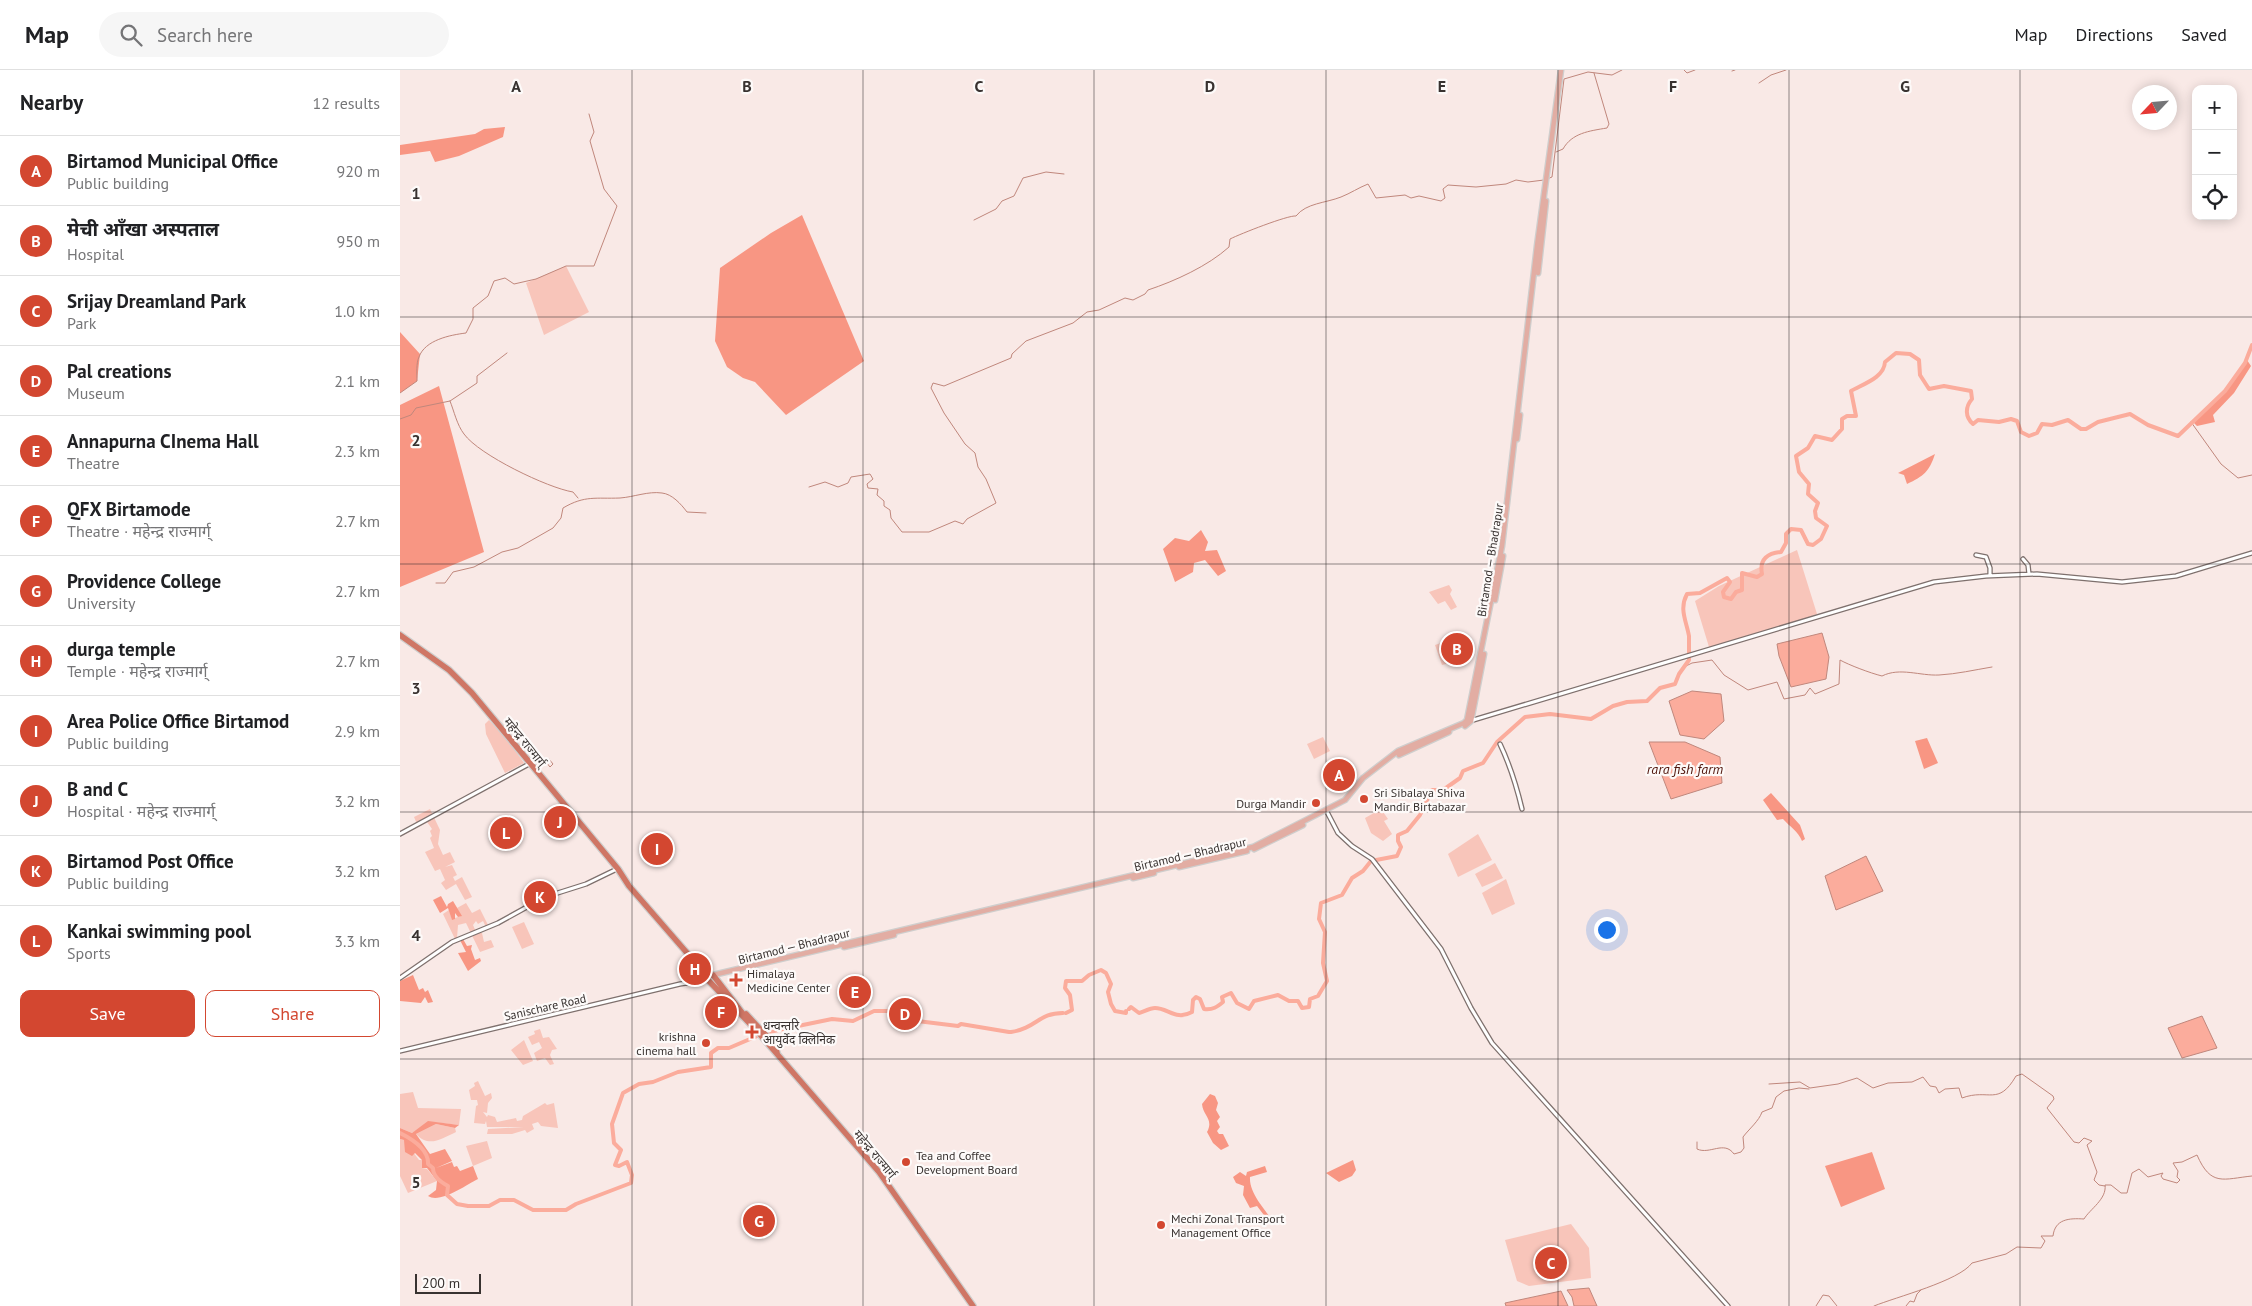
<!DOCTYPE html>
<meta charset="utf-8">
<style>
body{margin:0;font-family:"PT Sans","Noto Sans Devanagari",sans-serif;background:#f6f6f6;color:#202124}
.controls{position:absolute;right:15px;top:15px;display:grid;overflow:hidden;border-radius:10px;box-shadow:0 2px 12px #0003}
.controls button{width:45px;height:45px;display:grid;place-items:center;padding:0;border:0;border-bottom:1px solid #e0e0e0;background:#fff;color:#202124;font:25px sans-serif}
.compass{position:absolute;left:1732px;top:15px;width:45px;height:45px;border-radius:50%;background:#fff;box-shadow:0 2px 12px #0003;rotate:244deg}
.scale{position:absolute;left:15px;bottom:12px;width:66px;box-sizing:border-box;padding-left:5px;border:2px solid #383230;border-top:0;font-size:14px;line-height:18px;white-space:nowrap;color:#383230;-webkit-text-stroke:4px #fdfaf9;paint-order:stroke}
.you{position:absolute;left:1206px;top:859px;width:18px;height:18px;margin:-12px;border:4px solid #fff;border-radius:50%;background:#1a73e8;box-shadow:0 0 0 8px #1a73e833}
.badge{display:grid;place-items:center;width:32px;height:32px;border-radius:50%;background:#d34730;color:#fff;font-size:16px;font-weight:700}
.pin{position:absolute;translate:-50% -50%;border:2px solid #fff;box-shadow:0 1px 5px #0006}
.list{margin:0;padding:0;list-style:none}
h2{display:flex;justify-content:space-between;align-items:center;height:65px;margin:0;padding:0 20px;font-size:21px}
h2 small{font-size:16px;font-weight:400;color:#757577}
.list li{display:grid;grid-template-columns:32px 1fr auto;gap:15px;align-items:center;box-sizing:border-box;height:70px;padding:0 20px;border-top:1px solid #e0e0e0}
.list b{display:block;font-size:19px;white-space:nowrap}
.list p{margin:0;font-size:16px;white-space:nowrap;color:#757577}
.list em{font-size:16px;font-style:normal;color:#757577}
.actions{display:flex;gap:10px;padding:15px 20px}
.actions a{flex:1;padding:11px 0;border:1px solid #d34730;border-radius:10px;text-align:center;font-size:18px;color:#d34730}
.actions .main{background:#d34730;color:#fff}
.icon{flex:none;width:28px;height:28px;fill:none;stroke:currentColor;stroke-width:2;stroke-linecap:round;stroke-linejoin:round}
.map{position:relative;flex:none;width:1852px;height:1236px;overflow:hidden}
header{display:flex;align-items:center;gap:30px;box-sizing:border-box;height:70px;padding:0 25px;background:#fff;border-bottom:1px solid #e0e0e0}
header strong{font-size:24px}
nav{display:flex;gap:28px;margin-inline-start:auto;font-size:18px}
.search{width:350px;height:45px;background:#f6f6f6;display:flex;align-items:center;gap:12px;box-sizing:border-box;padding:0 18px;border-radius:28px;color:#757577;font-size:19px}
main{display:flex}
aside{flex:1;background:#fff}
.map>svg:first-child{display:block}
.green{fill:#f8c5ba}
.forest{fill:#f89683}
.water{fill:#fbac9c;stroke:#c0877c}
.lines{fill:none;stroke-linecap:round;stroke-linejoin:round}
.stream{stroke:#c0877c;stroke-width:1}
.river{stroke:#fbac9c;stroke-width:4}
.minor-casing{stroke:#7e706d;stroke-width:5.5}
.major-casing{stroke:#cfcecd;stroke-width:7}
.highway-casing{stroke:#cfcecd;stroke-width:8}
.minor{stroke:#fff;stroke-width:3}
.major{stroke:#e2ada3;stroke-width:4.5}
.highway{stroke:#cf7665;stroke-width:5.5}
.grid{fill:none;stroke:#383230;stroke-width:1;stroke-opacity:0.55}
.poi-dot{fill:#d34730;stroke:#fdfaf9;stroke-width:2}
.labels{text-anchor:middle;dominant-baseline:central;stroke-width:4.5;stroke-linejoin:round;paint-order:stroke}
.street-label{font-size:12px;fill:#383230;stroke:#fdfaf9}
.poi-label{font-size:12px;fill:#383230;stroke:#fdfaf9;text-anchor:start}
.water-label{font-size:14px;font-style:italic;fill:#52170d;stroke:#fdfaf9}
.grid-label{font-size:16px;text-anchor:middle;font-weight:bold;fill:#383230;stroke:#fdfaf9;stroke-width:4.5;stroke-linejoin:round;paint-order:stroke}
</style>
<header>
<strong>Map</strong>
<div class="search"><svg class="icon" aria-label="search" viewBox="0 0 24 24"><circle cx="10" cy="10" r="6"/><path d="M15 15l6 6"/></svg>Search here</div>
<nav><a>Map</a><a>Directions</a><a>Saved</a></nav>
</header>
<main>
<aside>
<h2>Nearby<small>12 results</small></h2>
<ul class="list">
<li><span class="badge">A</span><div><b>Birtamod Municipal Office</b><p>Public building</p></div><em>920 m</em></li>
<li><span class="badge">B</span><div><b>मेची आँखा अस्पताल</b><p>Hospital</p></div><em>950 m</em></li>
<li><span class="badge">C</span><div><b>Srijay Dreamland Park</b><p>Park</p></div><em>1.0 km</em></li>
<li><span class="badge">D</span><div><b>Pal creations</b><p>Museum</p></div><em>2.1 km</em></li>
<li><span class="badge">E</span><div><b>Annapurna CInema Hall</b><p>Theatre</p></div><em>2.3 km</em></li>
<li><span class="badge">F</span><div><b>QFX Birtamode</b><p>Theatre · महेन्द्र राज्मार्ग्</p></div><em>2.7 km</em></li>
<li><span class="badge">G</span><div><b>Providence College</b><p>University</p></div><em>2.7 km</em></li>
<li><span class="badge">H</span><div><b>durga temple</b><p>Temple · महेन्द्र राज्मार्ग्</p></div><em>2.7 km</em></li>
<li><span class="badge">I</span><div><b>Area Police Office Birtamod</b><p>Public building</p></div><em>2.9 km</em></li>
<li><span class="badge">J</span><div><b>B and C</b><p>Hospital · महेन्द्र राज्मार्ग्</p></div><em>3.2 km</em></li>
<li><span class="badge">K</span><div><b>Birtamod Post Office</b><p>Public building</p></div><em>3.2 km</em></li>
<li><span class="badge">L</span><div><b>Kankai swimming pool</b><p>Sports</p></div><em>3.3 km</em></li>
</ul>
<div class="actions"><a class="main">Save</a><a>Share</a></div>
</aside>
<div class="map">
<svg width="1852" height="1236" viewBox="0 0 1852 1236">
<rect width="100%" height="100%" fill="#f9e9e6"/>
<!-- green -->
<path class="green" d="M166,196L189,242L144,265L126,213Z
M1397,480L1417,544L1358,566L1309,577L1295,531L1319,516Z
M1049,515L1052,520L1050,524L1057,537L1051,540L1045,531L1038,534L1029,522Z
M1047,571L1054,592L1042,595L1035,575Z
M89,650L107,669L124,693L105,703L86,664L85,654Z
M923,667L930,681L914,689L907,674Z
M30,739L40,760L38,774L43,785L50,782L55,792L45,797L52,795L57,805L53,807L55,811L62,807L72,827L65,830L56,814L46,820L41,813L45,810L40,799L35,801L25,782L34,778L30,768L32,766L30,761L32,759L25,749L17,754L14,747Z
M981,739L988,749L984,751L992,764L983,771L971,763L965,748Z
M1078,764L1092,790L1058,807L1048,784Z
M1095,793L1103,808L1082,817L1075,804Z
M1106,809L1115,834L1092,845L1082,823Z
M66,833L72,843L80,839L88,855L86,857L83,851L78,854L76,851L73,855L76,862L82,863L84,872L91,870L94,877L80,882L66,853L58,855L57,868L55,869L43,844L49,840L52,849L61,846L57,838Z
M124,852L134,874L122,879L112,857Z
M140,959L143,968L149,967L157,979L152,980L150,985L154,994L150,995L145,988L137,991L134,983L142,978L139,972L132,975L128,967L135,964L134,961Z
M124,970L133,991L123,995L111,980Z
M78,1011L85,1026L91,1023L92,1028L88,1033L87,1043L83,1042L87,1047L88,1045L95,1047L97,1052L116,1048L117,1051L122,1050L123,1046L145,1033L147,1035L154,1033L158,1058L141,1056L138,1052L132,1054L134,1059L127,1063L125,1060L112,1064H87L88,1059L124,1057H87L86,1051L85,1054L74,1053L76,1036L78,1035L77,1030H71L69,1020L75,1016L74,1013Z
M13,1022L18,1038L61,1039L59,1055L32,1052L12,1063L0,1058V1024Z
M36,1054L55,1058L56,1062C41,1069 29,1078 16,1064Z
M0,1069L4,1070L19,1090H22V1098L27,1099L37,1111L8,1123L0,1106Z
M87,1071L92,1088L73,1096L66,1076Z
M1171,1154L1189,1178L1191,1208L1129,1216L1117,1211L1105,1170Z"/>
<!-- forest -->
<path class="forest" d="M105,57L103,67L59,86L35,92L30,81L0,85V75L75,64L84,59Z
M402,145L464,291L386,345L355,312L343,308L327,297L315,271L320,198L371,163Z
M0,262L20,284L17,311L0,323Z
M1847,290L1851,296L1834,323L1813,345L1815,352L1797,356L1792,351L1827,318Z
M39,316L84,482L0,517V335Z
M1535,384C1529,402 1524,406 1507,414L1504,405L1498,403Z
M801,460L808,472L805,481L817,480L826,501L818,506L805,490L794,493L793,502L775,512L763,479L775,468L789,471Z
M1527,668L1538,693L1524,699L1515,671Z
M1371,723L1400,755L1405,769L1402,771C1398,761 1390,757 1383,749L1377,750L1363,730Z
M41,826L47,837L48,834L53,831L62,846L58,847L55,843V849L52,850L48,838L40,843L33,830Z
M63,869L67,876L72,875L71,879L75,890L80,888L81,891L68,901L58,883L66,882L60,870Z
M13,905L19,920L23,918L25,922L28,920L33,932L28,933L25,927L21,933L0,931V911Z
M810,1024L815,1026L818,1033L816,1040L820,1047L817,1051L820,1057L817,1061L819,1064H823L829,1076L821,1080L813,1073L807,1062C814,1049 803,1046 802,1034Z
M28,1051L59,1055L55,1058L36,1054L16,1064L30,1084L45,1079L52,1091L36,1098L52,1092L54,1097L57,1096L60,1101L73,1096L78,1109C66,1115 40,1134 28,1126L36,1120L37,1111L27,1098H22V1090L15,1083L12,1086L5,1082L4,1070L0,1069V1058L12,1063Z
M1472,1082L1485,1119L1441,1137L1425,1096Z
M953,1090L956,1100L952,1106L939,1112L926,1103Z
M865,1096L867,1102L850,1107C849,1123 864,1138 872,1150L870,1153L857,1136L850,1138L843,1125L844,1116L836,1113L833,1107L840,1102L846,1106L847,1102Z"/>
<!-- water -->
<path class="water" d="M1422,563L1429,587L1426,609L1391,617L1379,586L1377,574Z
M1292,621L1321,624L1324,651L1304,669L1280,665L1269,631Z
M1249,672H1285L1320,687L1322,713L1271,729Z
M1466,786L1483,821L1436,840L1425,806Z
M1802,946L1817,978L1782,988L1768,958Z
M1189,1218L1197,1236H1174L1172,1227L1167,1220Z
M1161,1221L1168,1236H1106L1105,1233Z"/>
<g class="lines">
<!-- stream -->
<path class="stream" d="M1284,0L1287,3L1295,0
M1332,1L1335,0
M1359,13L1371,5L1386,0
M1156,82L1163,79C1172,63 1189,61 1207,58L1209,54L1194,3
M1147,109L1152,107L1164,9L1188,2L1212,5L1222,0
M574,150L596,139L602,131L614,126L623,108L646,102L664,104
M0,323L17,311C17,304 16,293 19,287C25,270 50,265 66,263L73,249V238L88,226L94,211L105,208L114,214L136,209L166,196H194L217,136L204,119L190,71L194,62L189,44
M50,331C54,341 57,355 64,364C79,385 148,418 173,422L178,428
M0,349L11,345L16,338L50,331L77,313V306L107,283
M1791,352L1821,394L1838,408L1852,405
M409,417L425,412L438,417L448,413L451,407L470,404L473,409L467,414L468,418L478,419L477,425L484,431V436L490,440L491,448L502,462H529L555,451L563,454L567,449L596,433L586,409L578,397L575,383L565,374L544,343L531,318L533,313L544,316L611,288L612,284L626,271L673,253L687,242L699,240L725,228L733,230L745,224L748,220C775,211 808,196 829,177L830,169C840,164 888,145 896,146C906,133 926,133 941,127C951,123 958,118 968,114L976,128L1005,125L1011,128L1019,126L1041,131L1045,128L1043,119L1048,115L1076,117L1106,114L1116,110L1128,112L1144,110
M36,513H45L53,502L74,497L102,482L118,478L153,458L161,448L163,438C185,425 196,429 220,428C234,427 248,421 262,423C272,424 281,434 287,442L306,443
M1282,598L1292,593L1312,590L1324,605L1348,620L1377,612L1384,629L1405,625L1410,618L1415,624L1439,614L1440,590C1449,595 1470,603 1482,606C1500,597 1520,606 1539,605C1557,604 1574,600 1592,597
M149,689L153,694L150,697L146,692Z
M1369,1014L1400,1012L1410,1018L1438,1014L1457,1008L1473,1018L1488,1013L1512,1012L1523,1007L1530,1016L1536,1017L1539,1023L1545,1019L1559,1018L1562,1028C1589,1018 1598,1037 1616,1006L1622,1004L1653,1026L1654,1029L1647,1038L1674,1072L1679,1073L1684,1068L1692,1071L1687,1075L1697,1102L1694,1110L1699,1115L1705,1116
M1297,1072V1079C1310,1085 1324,1070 1334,1084L1341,1082L1344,1078L1343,1067C1349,1059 1359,1051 1362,1042L1372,1038L1376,1027L1384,1021L1399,1018L1409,1019
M1416,1236L1423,1225L1429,1226L1437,1236
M1474,1236C1496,1227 1559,1211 1572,1193L1606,1184L1617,1177L1641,1178L1645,1171L1641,1166H1653C1655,1149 1669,1148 1684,1149C1690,1139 1707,1129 1705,1115H1711L1721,1123H1727L1732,1103L1739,1099L1748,1107L1763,1103L1761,1106L1763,1109L1777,1113L1780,1110L1777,1107L1778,1101L1773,1093L1782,1092L1797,1085C1811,1117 1823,1109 1852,1106
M1506,1236L1510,1231L1514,1232L1517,1224L1521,1220"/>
<!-- river -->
<path class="river" d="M729,939L731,937L739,943C743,942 750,938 755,938C768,938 776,951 792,942L793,930L796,927L800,929L804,939C813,940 817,937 823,932L822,927L831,923L837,933L849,939L854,931L878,925L889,931H898L902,938L909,937L910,929L918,926L927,911L923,893L925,862L919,849L921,833L942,825L952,808L963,801L971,791L997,786L1001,777L998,771V765L1007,761L1020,745L1032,720H1043L1060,708L1063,701L1083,693L1097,672L1125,647L1150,644L1191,649L1213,636L1227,632L1247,631L1260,618L1275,614L1279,604L1289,590C1289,583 1289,571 1289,566C1286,550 1279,539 1287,524L1300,523L1327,508L1330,512L1323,522L1324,527L1331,529L1336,522L1342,520V503L1357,507L1362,504C1359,489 1368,483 1381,482L1386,473V464L1391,459L1401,460L1408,474L1413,475L1421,469L1427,456L1416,448L1415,441L1418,433L1408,424L1409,414L1399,402L1396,386L1408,378L1415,366L1432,370L1442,359V349L1447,346H1456L1451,321C1463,314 1484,308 1485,292L1496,283L1510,284L1519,290L1520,305L1529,319L1544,316L1571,321L1572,329C1565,337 1565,347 1573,354L1578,350L1599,352L1611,349L1617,351L1621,362L1629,366L1637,363L1642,354L1652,355L1668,350L1681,359H1686L1698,352L1730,344L1748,355L1778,366L1825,321L1845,293L1852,275
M666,943L672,940L670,925L665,918L666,911H682L689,905L701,900L706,903L711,914L708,922L711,934L715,941L726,943V941
M611,962C637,958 638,943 663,943
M0,1063C12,1069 29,1080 28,1094L33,1098C33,1107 41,1112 48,1116L47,1125L57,1134L68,1136H89L100,1130H114L133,1140H166L176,1134L231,1113L232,1105L227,1092L219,1096L215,1095L221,1080L214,1073L212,1054L223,1023L239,1014L253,1012L278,1002L311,997V983L318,978H329L364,963L432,949L453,951L474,941H494L498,948L501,949L558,956L561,954L609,962"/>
<defs>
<path id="minor" d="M1576,485L1586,487L1590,498V506
M1623,489L1628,495L1629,504
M1070,651L1534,512L1586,506L1637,504L1722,512L1776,506L1852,483
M1100,674C1109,693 1117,718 1122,739
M926,740L938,763L952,776L972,789L1041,879L1071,938L1092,973L1328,1236
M0,764L129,694
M0,908L52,872L98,853L145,827L186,814L217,799
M0,981L280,914L308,910"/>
<path id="major" d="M1138,203L1146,131
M1117,369L1120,345
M1095,530L1103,486
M1065,656L1071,651L1084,584
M999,685L1049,662
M854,779L903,755
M779,797L847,781
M733,808L754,803
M444,877L494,865
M313,905L853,777L945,730L963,708L998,681L1064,653L1067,650L1102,476L1137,176L1161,0"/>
<path id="highway" d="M0,565L49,600L72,623L218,799L229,816L307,906
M346,944L375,975L377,983
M350,953L313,905H308L307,909L358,962L479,1102L573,1236"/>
</defs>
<!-- minor casing -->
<use href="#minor" class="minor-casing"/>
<!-- major casing -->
<use href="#major" class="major-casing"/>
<!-- highway casing -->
<use href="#highway" class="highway-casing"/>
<!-- minor -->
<use href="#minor" class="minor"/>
<!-- major -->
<use href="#major" class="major"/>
<!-- highway -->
<use href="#highway" class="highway"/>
</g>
<!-- grid -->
<path class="grid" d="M232,0V1236M463,0V1236M694,0V1236M926,0V1236M1158,0V1236M1389,0V1236M1620,0V1236M0,247H1852M0,494H1852M0,742H1852M0,989H1852"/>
<!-- markers -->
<g class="poi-dot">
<circle cx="964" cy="729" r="5"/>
<circle cx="916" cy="733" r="5"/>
<path d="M333.5 902.5h5v5h5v5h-5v5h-5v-5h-5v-5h5z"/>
<path d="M349.5 954.5h5v5h5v5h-5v5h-5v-5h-5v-5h5z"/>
<circle cx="306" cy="973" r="5"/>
<circle cx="506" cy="1092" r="5"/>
<circle cx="761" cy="1155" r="5"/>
</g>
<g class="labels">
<!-- street labels -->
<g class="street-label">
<text transform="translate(1090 490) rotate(-81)">Birtamod — Bhadrapur</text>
<text transform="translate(125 672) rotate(51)">महेन्द्र राज्मार्ग्</text>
<text transform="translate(790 784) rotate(-13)">Birtamod — Bhadrapur</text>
<text transform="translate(394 876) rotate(-14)">Birtamod — Bhadrapur</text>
<text transform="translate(145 937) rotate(-13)">Sanischare Road</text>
<text transform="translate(475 1084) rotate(50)">महेन्द्र राज्मार्ग्</text>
</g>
<!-- poi labels -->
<g class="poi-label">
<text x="974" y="722">Sri Sibalaya Shiva<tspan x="974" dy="14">Mandir Birtabazar</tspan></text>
<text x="906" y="733" text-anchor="end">Durga Mandir</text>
<text x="347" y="903">Himalaya<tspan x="347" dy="14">Medicine Center</tspan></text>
<text x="363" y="955">धन्वन्तरि<tspan x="363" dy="14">आयुर्वेद क्लिनिक</tspan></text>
<text x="296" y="966" text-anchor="end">krishna<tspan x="296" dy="14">cinema hall</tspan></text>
<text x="516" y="1085">Tea and Coffee<tspan x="516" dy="14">Development Board</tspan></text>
<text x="771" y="1148">Mechi Zonal Transport<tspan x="771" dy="14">Management Office</tspan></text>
</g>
<!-- water labels -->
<g class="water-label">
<text x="1285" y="699">rara fish farm</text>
</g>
</g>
<g class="grid-label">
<text x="116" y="22">A</text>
<text x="347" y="22">B</text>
<text x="579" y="22">C</text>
<text x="810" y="22">D</text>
<text x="1042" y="22">E</text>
<text x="1273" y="22">F</text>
<text x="1505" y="22">G</text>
<text x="16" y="129">1</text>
<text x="16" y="376">2</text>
<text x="16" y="624">3</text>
<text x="16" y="871">4</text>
<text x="16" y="1118">5</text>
</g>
</svg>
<div class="controls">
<button>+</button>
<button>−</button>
<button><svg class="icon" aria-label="locate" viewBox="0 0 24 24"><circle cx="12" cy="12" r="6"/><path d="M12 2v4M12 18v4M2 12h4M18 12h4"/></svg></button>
</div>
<svg class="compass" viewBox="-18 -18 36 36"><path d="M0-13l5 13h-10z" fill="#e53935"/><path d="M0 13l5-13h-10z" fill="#757577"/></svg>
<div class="scale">200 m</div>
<div class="you"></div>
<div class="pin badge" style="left:939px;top:705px">A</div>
<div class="pin badge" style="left:1057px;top:579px">B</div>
<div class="pin badge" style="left:1151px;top:1193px">C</div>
<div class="pin badge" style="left:505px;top:944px">D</div>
<div class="pin badge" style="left:455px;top:922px">E</div>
<div class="pin badge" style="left:321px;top:942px">F</div>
<div class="pin badge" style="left:359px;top:1151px">G</div>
<div class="pin badge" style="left:295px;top:899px">H</div>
<div class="pin badge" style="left:257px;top:779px">I</div>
<div class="pin badge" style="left:160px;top:752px">J</div>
<div class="pin badge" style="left:140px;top:827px">K</div>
<div class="pin badge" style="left:106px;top:763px">L</div>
</div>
</main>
